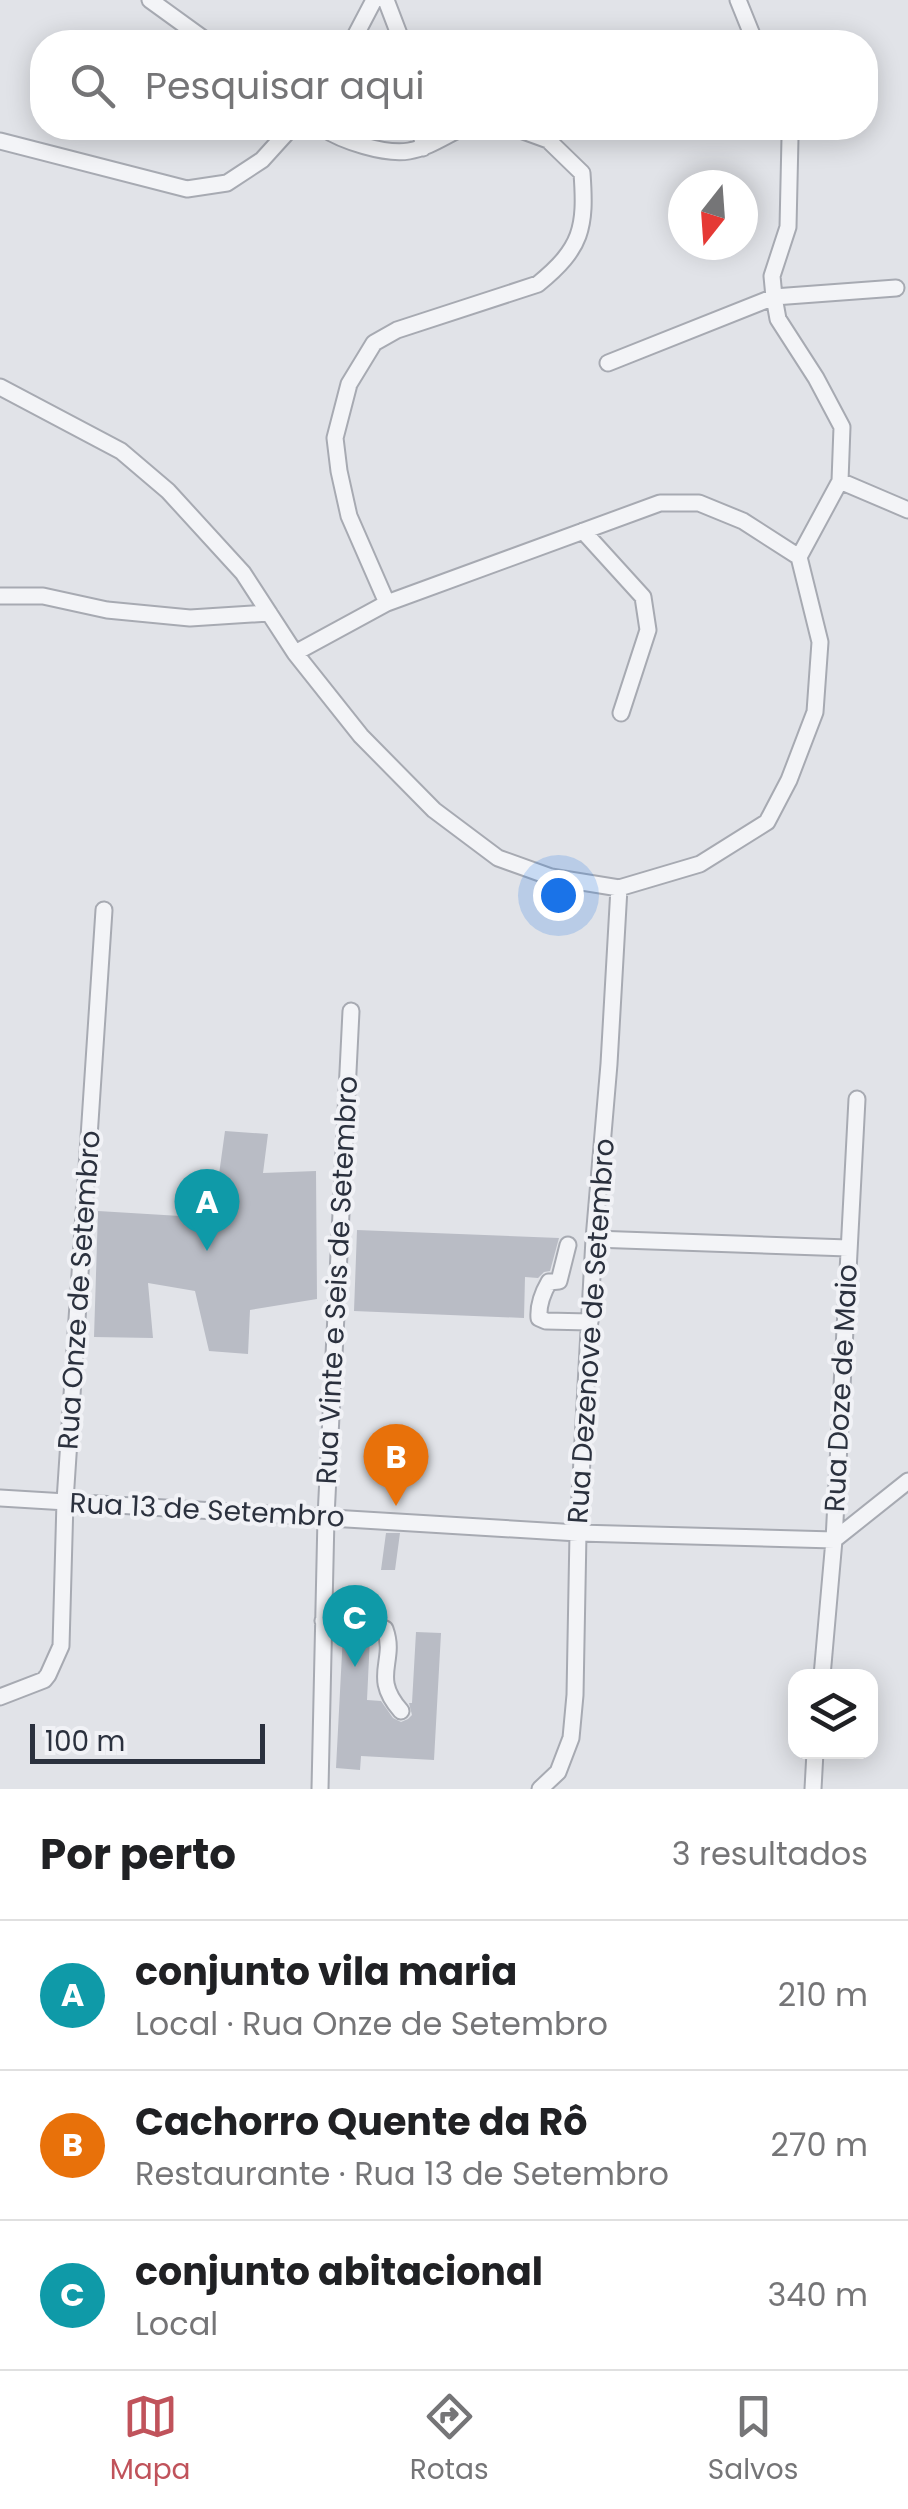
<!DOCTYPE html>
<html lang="pt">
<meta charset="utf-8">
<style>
body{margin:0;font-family:Poppins,sans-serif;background:#f2f2f2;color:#202124}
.controls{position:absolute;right:30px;bottom:30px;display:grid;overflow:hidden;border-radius:20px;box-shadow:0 5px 25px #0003}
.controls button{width:90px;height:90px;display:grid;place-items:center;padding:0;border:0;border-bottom:2px solid #e0e0e0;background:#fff;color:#202124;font:50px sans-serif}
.compass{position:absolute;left:668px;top:170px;width:90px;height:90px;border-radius:50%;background:#fff;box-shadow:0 5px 25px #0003;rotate:197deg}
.scale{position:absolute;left:30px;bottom:25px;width:235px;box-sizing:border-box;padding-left:10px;border:5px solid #2b313e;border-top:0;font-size:28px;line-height:35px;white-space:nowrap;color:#2b313e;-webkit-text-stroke:8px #f1f2f6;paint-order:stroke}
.you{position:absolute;left:558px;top:895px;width:35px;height:35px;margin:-25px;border:8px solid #fff;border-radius:50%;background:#1a73e8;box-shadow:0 0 0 15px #1a73e833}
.badge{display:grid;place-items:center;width:65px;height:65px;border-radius:50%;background:#c0535b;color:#fff;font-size:32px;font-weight:700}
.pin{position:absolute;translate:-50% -82px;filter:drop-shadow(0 2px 5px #0008)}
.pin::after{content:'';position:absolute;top:52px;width:35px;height:30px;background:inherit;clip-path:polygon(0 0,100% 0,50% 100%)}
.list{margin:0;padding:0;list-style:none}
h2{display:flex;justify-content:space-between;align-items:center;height:130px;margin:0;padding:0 40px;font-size:42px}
h2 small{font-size:32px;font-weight:400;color:#757577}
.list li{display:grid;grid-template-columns:65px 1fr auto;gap:30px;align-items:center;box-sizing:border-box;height:150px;padding:0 40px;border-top:2px solid #e0e0e0}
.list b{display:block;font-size:38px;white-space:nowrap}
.list p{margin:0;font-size:32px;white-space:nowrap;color:#757577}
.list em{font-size:32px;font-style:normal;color:#757577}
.icon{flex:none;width:55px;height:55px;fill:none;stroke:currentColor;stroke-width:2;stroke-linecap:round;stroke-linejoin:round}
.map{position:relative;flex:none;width:908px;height:1789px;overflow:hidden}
.search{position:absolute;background:#fff;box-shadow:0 5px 25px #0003;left:30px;right:30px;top:30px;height:110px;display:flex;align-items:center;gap:25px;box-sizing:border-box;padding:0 35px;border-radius:40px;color:#757577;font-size:38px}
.sheet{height:580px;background:#fff}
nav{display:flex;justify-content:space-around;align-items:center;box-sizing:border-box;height:140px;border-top:2px solid #e0e0e0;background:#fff;font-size:28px;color:#757577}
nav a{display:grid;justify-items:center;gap:5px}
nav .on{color:#c0535b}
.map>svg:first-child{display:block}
.building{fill:#b9bcc5}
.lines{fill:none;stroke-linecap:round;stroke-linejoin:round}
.minor-casing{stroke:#a7aab2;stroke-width:19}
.minor{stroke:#f3f4f7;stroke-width:15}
.labels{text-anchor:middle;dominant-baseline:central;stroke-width:8;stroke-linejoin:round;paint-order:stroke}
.street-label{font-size:28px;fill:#2b313e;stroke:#f1f2f6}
</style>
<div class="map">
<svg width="908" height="1789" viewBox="0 0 908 1789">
<rect width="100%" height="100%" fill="#e1e3e8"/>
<!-- building -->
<path class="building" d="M225,1131L268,1134L263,1173L316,1171L317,1299L250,1310L248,1354L209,1351L195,1291L148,1283L153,1338L94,1337L98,1211L213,1218Z
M357,1230L559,1238L550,1271L544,1272L538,1278L525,1277L524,1318L354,1311Z
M386,1533H400L395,1570H381Z
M416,1632L441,1633L434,1760L361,1756L360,1770L336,1768L343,1634L370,1637L367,1700L381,1701L393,1718L401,1722L408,1719L412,1715L409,1703H412Z"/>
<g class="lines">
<defs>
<path id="minor" d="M150,0L208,42
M386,0L402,42
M738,0L755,42
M352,42L374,0
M323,128C342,141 385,155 409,151C428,148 445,136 462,128
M421,128L423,148
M0,141L187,189L227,183L262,160L291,128
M608,363L774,297L896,288
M0,387L121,451L168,491L243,573L295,653L361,736L434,810L498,858L551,877L619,888L700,864L767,822L789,780L815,712L820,642L799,557L840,481L842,427L816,378L778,319L774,297L772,276L788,227L790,138L786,128
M840,481L908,510
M583,531L643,597L648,630L621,713
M0,596H43L107,610L190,618L269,613
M387,603L349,516L339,471L335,438L349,384L374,343L397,330L538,284C582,248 586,228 582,173L548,140L515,128
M295,653L387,603L660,503H699L743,521L799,557
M594,1239L848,1248
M568,1245L559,1281L549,1282C542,1294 538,1305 539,1318L546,1321L590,1322
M0,1498L578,1533L834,1540
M834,1540L908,1481
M323,1621L377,1626L385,1629C397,1662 370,1676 401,1711
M822,1676L834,1540L857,1099
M0,1697L44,1680L48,1675L61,1646L65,1501L104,910
M320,1789L326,1517L351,1011
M540,1789L558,1772L571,1738L575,1695L578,1533L594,1239L609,1064L619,888
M813,1789L815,1752"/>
</defs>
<!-- minor casing -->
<use href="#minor" class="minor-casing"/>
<!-- minor -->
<use href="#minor" class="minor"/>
</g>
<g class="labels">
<!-- street labels -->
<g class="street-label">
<text transform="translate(337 1280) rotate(-87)">Rua Vinte e Seis de Setembro</text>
<text transform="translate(79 1290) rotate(-86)">Rua Onze de Setembro</text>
<text transform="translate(591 1331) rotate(-86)">Rua Dezenove de Setembro</text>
<text transform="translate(841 1388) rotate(-87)">Rua Doze de Maio</text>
<text transform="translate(207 1510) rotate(3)">Rua 13 de Setembro</text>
</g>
</g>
</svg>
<div class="controls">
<button><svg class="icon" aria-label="layers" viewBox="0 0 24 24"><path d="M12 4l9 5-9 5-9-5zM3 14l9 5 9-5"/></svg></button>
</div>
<svg class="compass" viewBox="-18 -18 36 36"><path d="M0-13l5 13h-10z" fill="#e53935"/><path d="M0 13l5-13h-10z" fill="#757577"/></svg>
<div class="scale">100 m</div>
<div class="you"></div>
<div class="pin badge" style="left:207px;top:1251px;background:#0f9aa8">A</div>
<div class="pin badge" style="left:396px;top:1506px;background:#e8710a">B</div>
<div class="pin badge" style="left:355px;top:1667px;background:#0f9aa8">C</div>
<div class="search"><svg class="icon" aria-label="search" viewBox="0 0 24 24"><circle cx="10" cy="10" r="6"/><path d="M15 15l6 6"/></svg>Pesquisar aqui</div>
</div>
<section class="sheet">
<h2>Por perto<small>3 resultados</small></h2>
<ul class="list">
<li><span class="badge" style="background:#0f9aa8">A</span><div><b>conjunto vila maria</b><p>Local · Rua Onze de Setembro</p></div><em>210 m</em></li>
<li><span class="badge" style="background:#e8710a">B</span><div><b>Cachorro Quente da Rô</b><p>Restaurante · Rua 13 de Setembro</p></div><em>270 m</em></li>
<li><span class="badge" style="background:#0f9aa8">C</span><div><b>conjunto abitacional</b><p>Local</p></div><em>340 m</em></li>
</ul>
</section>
<nav>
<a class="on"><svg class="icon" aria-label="map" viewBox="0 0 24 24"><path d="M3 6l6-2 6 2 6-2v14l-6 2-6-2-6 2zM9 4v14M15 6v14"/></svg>Mapa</a>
<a><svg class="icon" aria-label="directions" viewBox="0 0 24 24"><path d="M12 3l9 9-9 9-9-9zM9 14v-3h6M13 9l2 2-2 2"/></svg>Rotas</a>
<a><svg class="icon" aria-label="saved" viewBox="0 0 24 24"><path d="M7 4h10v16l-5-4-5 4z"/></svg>Salvos</a>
</nav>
